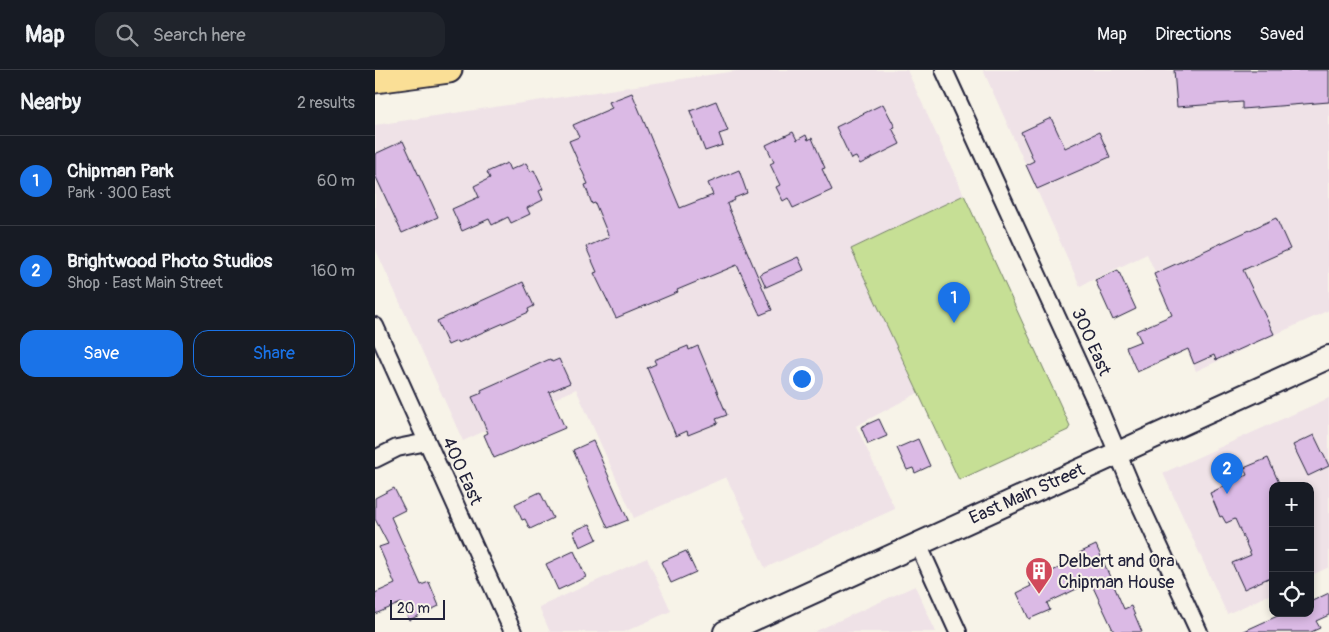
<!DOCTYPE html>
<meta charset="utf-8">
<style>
body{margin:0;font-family:Pangolin,sans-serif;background:#20242c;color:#f1f3f6}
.controls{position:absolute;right:15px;bottom:15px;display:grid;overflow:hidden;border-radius:10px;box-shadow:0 2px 8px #0003}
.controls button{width:45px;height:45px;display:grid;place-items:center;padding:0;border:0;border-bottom:1px solid #363941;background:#171b24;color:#f1f3f6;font:25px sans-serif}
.scale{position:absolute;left:15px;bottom:12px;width:55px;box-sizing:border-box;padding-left:5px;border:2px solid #22223b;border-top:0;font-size:14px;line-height:18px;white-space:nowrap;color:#22223b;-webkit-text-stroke:4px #f7f3e8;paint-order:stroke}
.you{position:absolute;left:426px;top:308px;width:18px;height:18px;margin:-12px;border:4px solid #fff;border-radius:50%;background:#1a73e8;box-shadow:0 0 0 8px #1a73e833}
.badge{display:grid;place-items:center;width:32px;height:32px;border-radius:50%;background:#1a73e8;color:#fff;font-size:16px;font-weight:700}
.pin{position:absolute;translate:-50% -41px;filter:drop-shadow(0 1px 2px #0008)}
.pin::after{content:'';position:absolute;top:26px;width:18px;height:15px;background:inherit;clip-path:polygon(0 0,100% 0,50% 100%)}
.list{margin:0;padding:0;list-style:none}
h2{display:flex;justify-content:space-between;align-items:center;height:65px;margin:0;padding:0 20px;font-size:21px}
h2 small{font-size:16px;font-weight:400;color:#9ea1a6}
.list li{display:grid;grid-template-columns:32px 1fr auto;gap:15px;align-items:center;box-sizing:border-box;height:90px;padding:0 20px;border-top:1px solid #363941}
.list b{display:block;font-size:19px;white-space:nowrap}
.list p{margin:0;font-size:16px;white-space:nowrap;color:#9ea1a6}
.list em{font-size:16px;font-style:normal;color:#9ea1a6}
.actions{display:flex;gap:10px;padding:15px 20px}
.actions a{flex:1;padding:11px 0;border:1px solid #1a73e8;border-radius:15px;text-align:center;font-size:18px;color:#1a73e8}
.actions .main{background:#1a73e8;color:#fff}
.icon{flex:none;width:28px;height:28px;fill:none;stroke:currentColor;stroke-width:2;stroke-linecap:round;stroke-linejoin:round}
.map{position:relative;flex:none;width:954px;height:562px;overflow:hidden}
header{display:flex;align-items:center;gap:30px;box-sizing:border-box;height:70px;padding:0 25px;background:#171b24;border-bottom:1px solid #363941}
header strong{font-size:24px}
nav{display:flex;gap:28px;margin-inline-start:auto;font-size:18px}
.search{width:350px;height:45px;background:#20242c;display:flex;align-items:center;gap:12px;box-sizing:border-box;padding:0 18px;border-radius:15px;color:#9ea1a6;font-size:19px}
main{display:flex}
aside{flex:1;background:#171b24}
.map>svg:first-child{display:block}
.built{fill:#efe2e7}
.green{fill:#c6df95;stroke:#748068}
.building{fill:#dbbae5;stroke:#22223b}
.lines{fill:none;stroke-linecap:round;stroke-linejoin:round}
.minor-casing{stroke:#22223b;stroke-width:20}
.secondary-casing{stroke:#22223b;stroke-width:26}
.primary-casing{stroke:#22223b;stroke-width:29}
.minor{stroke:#f7f3e8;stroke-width:16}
.secondary{stroke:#f7f3e8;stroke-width:22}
.primary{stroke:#fadf96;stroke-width:25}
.labels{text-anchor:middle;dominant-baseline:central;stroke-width:4;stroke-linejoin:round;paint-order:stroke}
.street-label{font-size:18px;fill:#22223b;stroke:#f7f3e8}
.poi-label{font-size:18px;fill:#22223b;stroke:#f7f3e8;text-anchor:start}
</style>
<header>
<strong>Map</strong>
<div class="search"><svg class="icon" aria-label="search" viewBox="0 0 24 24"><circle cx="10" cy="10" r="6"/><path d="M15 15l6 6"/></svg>Search here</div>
<nav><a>Map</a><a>Directions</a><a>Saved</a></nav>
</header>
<main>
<aside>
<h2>Nearby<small>2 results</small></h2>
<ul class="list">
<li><span class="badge">1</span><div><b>Chipman Park</b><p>Park · 300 East</p></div><em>60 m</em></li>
<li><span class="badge">2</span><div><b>Brightwood Photo Studios</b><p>Shop · East Main Street</p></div><em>160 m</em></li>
</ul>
<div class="actions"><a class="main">Save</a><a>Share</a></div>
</aside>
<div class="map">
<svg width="954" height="562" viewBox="0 0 954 562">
<rect width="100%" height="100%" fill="#f7f3e8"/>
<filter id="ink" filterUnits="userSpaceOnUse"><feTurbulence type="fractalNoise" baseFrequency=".02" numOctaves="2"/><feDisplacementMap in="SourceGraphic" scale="10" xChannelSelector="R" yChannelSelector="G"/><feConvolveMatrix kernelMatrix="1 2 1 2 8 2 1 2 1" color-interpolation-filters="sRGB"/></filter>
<g filter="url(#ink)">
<!-- built -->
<path class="built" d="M367,0H532L589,125L477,179L543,323L481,356L520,439L390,498L368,450L371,448L351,407L259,448L201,319L88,371L0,178V55Z
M608,0H954V240L821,301L778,204L780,202L772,184L705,216Z
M954,328V497L935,506V416H898V523L852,544L788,403Z
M272,488L296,541L249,562H175L164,537Z
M540,516L561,562H439Z"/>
<!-- green -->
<path class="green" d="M589,125L695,356L693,360L584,410L476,179Z"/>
<!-- building -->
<path class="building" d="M799,0H954V32L867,39V32L802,37Z
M257,23L305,138L338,125L333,113L364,100L372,123L359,128L360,130L352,134L397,240L385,245L362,195L302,220L303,222L241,248L219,203L222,202L211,177L234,167L220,133L217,134L210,115L213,114L194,71L204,67L198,55L237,38L234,32Z
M341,31L353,61L344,64L348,75L330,81L315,41Z
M508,34L520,57L517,58L525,74L485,94L481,87L476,89L461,57Z
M676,48L690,78L724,62L735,87L662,119L651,95L659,91L646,62Z
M418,62L422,70L431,65L433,70L437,68L450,98L447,99L457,120L418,138L413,128L408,131L401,117L405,115L395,94L399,92L391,75Z
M28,71L63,147L27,163L0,105V84Z
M132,93L135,100L151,93L156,102L159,100L168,119L164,121L168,130L152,138L155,144L136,153L133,147L117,155L114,149L87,161L77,139L104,127L99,116L115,108L112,102Z
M901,148L915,179L868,200L899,264L841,290L839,285L819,294L813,279L762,302L751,277L766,271L761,261L797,245L779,204Z
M423,187L429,200L391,217L385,204Z
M743,200L761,239L738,250L720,210Z
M148,212L159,236L153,239L154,242L83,273L82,271L73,275L62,251Z
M313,276L314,280L323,276L352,345L341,349L343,353L313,365L312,361L301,366L272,298L281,294L279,290Z
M175,289L177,292L184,289L195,313L174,322L190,358L119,388L109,365L113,363L97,327L107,323L106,320Z
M504,349L512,366L493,374L486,357Z
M939,365L954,396L933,406L918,375Z
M543,369L555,396L540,403L538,398L532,400L522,378Z
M218,371L253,450L233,458L198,380Z
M893,388L904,413L898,416V506L869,519L857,493L876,485L860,449L851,453L847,446L845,447L835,423L872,405L869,398Z
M19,418L30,440L16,447L46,515L54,512L64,536L34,550L26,533L0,544V523L20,514L4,477L13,474L0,449V428Z
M165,422L178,448L155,459L150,449L147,450L140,434Z
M215,454L222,469L205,477L198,461Z
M721,475L749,539L756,536L767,562H739L717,515L710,519L708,516L672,533L675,540L654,549L642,523L656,516L654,512L707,487L704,483Z
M199,481L211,507L183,520L171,494Z
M311,481L321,502L296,513L286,492Z
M954,523V545L941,551L945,558L936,562H867L909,543H935V532Z"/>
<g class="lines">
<defs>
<path id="minor" d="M569,0L725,341L756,415L824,562
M0,256L138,562
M0,389L22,378L52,372
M543,474L583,562"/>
<path id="secondary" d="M350,562L954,287"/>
<path id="primary" d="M0,10L74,0"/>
</defs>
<!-- minor casing -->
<use href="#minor" class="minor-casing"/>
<!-- secondary casing -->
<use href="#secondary" class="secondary-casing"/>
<!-- primary casing -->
<use href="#primary" class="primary-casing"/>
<!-- minor -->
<use href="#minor" class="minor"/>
<!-- secondary -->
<use href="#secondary" class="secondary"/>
<!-- primary -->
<use href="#primary" class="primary"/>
</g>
</g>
<!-- icons -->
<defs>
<symbol id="building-pin" viewBox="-11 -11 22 30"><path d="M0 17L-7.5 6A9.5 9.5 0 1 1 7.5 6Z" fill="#d1495b" stroke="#f7f3e8"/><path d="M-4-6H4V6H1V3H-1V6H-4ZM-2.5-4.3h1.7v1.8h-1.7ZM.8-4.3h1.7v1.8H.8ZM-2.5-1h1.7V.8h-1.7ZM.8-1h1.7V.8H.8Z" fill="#fff"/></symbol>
</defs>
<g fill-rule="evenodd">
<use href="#building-pin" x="648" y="485" width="32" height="43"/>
</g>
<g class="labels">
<!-- street labels -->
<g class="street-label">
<text transform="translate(716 272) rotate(66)">300 East</text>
<text transform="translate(87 401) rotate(66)">400 East</text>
<text transform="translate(652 424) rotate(-24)">East Main Street</text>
</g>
<!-- poi labels -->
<g class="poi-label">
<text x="683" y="491">Delbert and Ora<tspan x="683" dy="21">Chipman House</tspan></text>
</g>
</g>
</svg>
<div class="controls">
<button>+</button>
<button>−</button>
<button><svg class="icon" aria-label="locate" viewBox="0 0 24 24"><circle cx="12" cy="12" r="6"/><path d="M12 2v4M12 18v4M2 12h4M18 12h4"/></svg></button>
</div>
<div class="scale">20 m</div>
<div class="you"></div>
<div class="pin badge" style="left:579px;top:253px">1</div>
<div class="pin badge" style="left:852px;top:424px">2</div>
</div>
</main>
